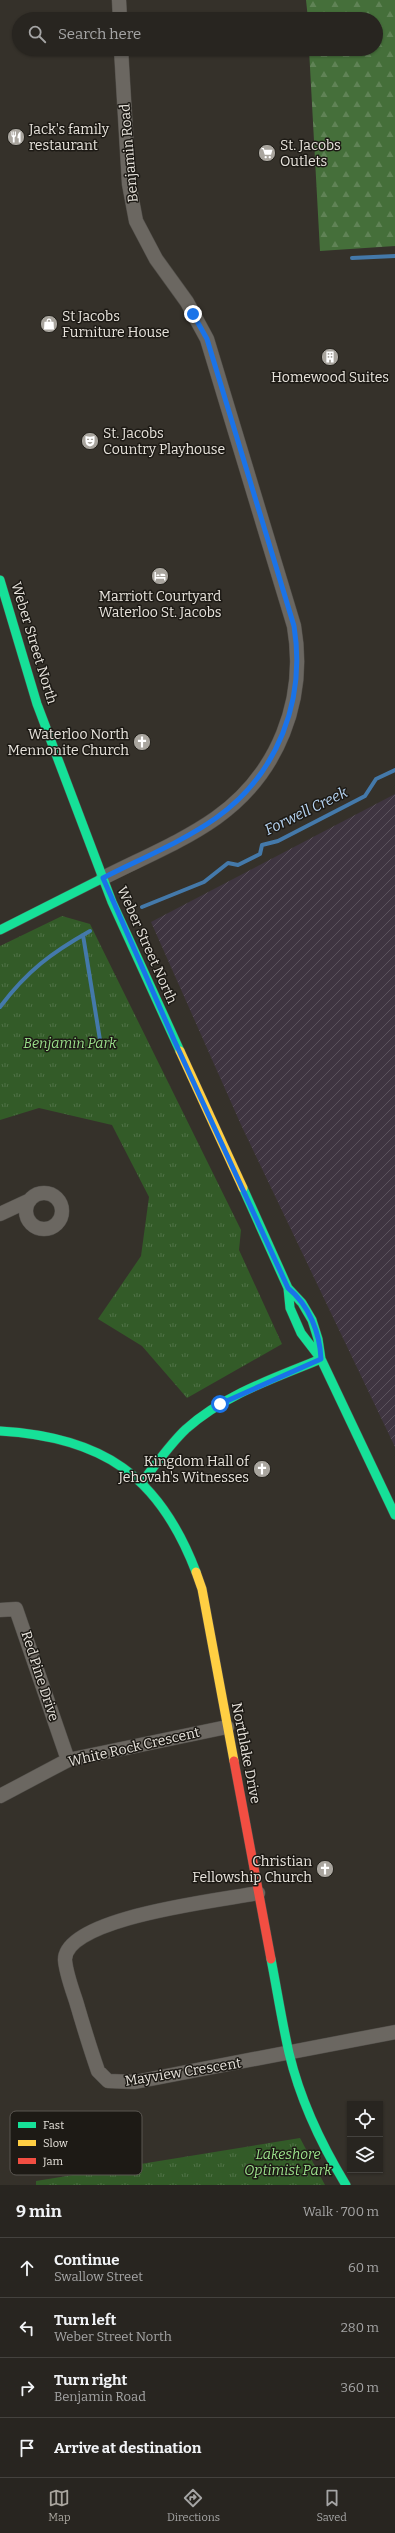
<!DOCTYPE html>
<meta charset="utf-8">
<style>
body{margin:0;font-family:Bitter,serif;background:#302d29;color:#f1f3f6}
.controls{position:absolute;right:12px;bottom:12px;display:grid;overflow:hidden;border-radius:0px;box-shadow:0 1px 3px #0004}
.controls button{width:36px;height:36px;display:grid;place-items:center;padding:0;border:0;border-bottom:1px solid #44423e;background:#282520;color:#f1f3f6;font:20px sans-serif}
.stop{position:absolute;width:12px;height:12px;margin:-9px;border:3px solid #1a73e8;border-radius:50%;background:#fff}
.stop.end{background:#1a73e8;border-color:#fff;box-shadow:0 1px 4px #0008}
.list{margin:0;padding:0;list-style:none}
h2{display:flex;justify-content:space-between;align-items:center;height:52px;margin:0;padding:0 16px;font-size:17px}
h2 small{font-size:13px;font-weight:400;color:#a5a5a5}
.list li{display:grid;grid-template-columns:26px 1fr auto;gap:12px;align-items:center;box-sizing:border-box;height:60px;padding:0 16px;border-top:1px solid #44423e}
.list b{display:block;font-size:15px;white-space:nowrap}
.list p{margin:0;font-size:13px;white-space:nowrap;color:#a5a5a5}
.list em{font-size:13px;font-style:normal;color:#a5a5a5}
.icon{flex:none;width:22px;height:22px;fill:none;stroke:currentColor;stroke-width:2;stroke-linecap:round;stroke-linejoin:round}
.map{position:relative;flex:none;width:395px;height:2185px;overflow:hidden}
.search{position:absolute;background:#282520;box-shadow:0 1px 3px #0004;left:12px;right:12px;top:12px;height:44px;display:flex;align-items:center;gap:10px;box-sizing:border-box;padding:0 14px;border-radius:22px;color:#a5a5a5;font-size:15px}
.sheet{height:292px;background:#282520}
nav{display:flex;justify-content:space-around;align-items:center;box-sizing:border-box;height:56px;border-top:1px solid #44423e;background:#282520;font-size:11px;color:#a5a5a5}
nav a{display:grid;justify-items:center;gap:2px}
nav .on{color:#a9a59e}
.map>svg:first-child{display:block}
.industrial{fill:url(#industrial-furrows)}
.forest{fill:url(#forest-firs)}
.park{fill:url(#park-tufts)}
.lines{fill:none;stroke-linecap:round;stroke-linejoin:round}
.stream{stroke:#4479aa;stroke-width:4}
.street-casing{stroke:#504d48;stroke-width:15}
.fast-casing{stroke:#504d48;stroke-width:10}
.slow-casing{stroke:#504d48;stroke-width:10}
.jam-casing{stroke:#504d48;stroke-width:10}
.street{stroke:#6b6761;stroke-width:14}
.fast{stroke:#16e098;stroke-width:9}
.slow{stroke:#ffcf43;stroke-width:9}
.jam{stroke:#f24e42;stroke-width:9}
.route{stroke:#1a73e8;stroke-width:5}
.labels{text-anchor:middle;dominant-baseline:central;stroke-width:3;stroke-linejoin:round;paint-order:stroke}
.poi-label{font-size:14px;fill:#e7e3dc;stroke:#1d1a15;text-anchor:start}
.street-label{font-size:14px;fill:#e7e3dc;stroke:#1d1a15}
.park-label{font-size:14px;font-style:italic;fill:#9ae08a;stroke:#1d1a15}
.water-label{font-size:15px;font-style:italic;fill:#b7d5f4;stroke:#1d1a15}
.key{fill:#1d1a15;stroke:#5a5651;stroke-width:1}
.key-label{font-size:11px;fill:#e7e3dc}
</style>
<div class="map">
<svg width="395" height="2185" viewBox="0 0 395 2185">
<defs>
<pattern id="industrial-furrows" width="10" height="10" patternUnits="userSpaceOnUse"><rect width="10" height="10" fill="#3f3541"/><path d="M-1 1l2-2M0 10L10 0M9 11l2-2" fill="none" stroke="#5b525c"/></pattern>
<pattern id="forest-firs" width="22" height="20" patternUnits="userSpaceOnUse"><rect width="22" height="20" fill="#456f3a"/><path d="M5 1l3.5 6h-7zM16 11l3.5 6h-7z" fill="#608356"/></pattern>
<pattern id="park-tufts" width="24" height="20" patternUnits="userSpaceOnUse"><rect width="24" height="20" fill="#335b28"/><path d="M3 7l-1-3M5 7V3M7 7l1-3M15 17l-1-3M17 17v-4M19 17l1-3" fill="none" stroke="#517247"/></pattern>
</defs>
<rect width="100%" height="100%" fill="#35312a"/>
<!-- industrial -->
<path class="industrial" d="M395,794V1447L242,1127L151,922Z"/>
<!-- forest -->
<path class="forest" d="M306,0H395V246L320,251L309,49H376V19H308Z"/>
<!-- park -->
<path class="park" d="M62,916L90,924L241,1230L239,1250L282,1344L187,1398L142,1346L98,1319L141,1256L149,1197L112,1125L39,1108L0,1120V946Z
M300,2138L325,2185H36V2181Z"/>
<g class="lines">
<!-- stream -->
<path class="stream" d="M352,258L395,256
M142,907L204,882L228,863L238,865L260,854L262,845L278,841L365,796L376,779L395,770
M83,935L100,1040
M0,1007C27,971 51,953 90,931"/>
<defs>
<path id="street" d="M119,0L120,19
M103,878C140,859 182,842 216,818C278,774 307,700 294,626L207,339L187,302L156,259L136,221L129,184L121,49
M26 1211a18 18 0 1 1 36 0a18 18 0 1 1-36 0Z
M0,1214L30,1200
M0,1610L16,1609L68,1760
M0,1796L68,1760L227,1727
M258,1893C224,1900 64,1917 65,1960C66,1973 72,1989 76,2001C83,2025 90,2048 98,2071L108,2081L135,2082L395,2032"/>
<path id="fast" d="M0,580L37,704L112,902L180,1051
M0,930L103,878
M243,1188L288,1288L302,1303L312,1320L318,1339L321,1359
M288,1288L290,1308L301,1333L321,1359L395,1515
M0,1431C102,1437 159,1475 196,1572
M141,1483C156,1465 169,1445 186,1429C224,1395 274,1378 321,1359
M271,1959C277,1990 282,2022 289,2053C300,2099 321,2144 346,2185"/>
<path id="slow" d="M180,1051L243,1188
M196,1572L202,1589L234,1761"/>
<path id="jam" d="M234,1761L271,1959"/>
</defs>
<!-- street casing -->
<use href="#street" class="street-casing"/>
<!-- fast casing -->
<use href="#fast" class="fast-casing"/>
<!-- slow casing -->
<use href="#slow" class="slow-casing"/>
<!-- jam casing -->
<use href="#jam" class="jam-casing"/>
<!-- street -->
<use href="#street" class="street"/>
<!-- fast -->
<use href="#fast" class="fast"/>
<!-- slow -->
<use href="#slow" class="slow"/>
<!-- jam -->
<use href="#jam" class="jam"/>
</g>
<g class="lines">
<!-- route -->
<path class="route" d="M193,314L207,339L294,626C306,700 278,774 216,818C182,842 140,859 103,878L175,1042L288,1288C309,1305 320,1333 321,1359L220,1404"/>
</g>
<!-- icons -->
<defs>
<symbol id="restaurant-disc" viewBox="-11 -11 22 22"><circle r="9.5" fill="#a9a59e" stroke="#1d1a15"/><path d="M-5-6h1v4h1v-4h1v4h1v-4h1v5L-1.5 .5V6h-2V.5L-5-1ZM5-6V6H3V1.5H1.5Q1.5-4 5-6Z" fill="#fff"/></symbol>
<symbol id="supermarket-disc" viewBox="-11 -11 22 22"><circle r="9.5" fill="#a9a59e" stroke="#1d1a15"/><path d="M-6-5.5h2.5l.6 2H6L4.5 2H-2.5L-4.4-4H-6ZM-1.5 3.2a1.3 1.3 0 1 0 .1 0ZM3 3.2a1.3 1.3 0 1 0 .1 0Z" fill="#fff"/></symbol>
<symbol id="shop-disc" viewBox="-11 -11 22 22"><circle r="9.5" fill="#a9a59e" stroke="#1d1a15"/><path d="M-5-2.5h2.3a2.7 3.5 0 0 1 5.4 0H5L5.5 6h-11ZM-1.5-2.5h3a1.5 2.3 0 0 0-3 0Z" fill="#fff"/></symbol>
<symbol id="building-disc" viewBox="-11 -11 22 22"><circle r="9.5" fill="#a9a59e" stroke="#1d1a15"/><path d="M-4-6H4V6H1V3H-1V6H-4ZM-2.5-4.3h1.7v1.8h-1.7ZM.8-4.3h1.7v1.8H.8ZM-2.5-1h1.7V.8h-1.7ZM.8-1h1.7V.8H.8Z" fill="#fff"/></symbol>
<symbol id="theatre-disc" viewBox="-11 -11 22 22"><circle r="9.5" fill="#a9a59e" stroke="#1d1a15"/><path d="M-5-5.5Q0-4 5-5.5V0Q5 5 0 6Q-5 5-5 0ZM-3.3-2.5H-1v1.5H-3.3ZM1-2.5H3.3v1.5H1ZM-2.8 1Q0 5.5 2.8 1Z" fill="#fff"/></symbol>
<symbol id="hotel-disc" viewBox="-11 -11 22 22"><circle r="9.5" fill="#a9a59e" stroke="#1d1a15"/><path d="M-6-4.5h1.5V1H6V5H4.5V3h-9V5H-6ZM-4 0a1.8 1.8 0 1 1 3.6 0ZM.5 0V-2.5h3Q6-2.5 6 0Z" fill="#fff"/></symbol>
<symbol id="church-disc" viewBox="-11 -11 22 22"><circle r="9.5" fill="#a9a59e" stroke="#1d1a15"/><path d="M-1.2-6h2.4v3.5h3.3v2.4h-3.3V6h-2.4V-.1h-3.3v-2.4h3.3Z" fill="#fff"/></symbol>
</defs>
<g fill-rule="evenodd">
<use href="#restaurant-disc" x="6" y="127" width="20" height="20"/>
<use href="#supermarket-disc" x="257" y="143" width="20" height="20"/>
<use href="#shop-disc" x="39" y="314" width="20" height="20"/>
<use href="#building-disc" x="320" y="347" width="20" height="20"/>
<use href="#theatre-disc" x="80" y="431" width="20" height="20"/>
<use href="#hotel-disc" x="150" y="566" width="20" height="20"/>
<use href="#church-disc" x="132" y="732" width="20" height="20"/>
<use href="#church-disc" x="252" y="1459" width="20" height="20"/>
<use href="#church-disc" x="315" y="1859" width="20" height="20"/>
</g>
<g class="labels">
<!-- poi labels -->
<g class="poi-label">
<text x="29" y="129">Jack's family<tspan x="29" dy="16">restaurant</tspan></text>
<text x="280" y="145">St. Jacobs<tspan x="280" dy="16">Outlets</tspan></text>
<text x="62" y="316">St Jacobs<tspan x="62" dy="16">Furniture House</tspan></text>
<text x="330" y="377" text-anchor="middle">Homewood Suites</text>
<text x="103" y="433">St. Jacobs<tspan x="103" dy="16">Country Playhouse</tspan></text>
<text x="160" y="596" text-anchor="middle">Marriott Courtyard<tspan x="160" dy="16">Waterloo St. Jacobs</tspan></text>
<text x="129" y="734" text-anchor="end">Waterloo North<tspan x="129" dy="16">Mennonite Church</tspan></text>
<text x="249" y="1461" text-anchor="end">Kingdom Hall of<tspan x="249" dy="16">Jehovah's Witnesses</tspan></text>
<text x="312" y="1861" text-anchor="end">Christian<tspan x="312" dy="16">Fellowship Church</tspan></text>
</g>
<!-- street labels -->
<g class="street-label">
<text transform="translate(129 153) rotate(-95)">Benjamin Road</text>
<text transform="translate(34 643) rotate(73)">Weber Street North</text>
<text transform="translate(147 945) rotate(66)">Weber Street North</text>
<text transform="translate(40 1676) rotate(72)">Red Pine Drive</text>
<text transform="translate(134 1747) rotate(-13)">White Rock Crescent</text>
<text transform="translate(246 1753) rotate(79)">Northlake Drive</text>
<text transform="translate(183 2072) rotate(-9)">Mayview Crescent</text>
</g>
<!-- park labels -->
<g class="park-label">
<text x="70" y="1043">Benjamin Park</text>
<text x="288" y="2154">Lakeshore<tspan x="288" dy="16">Optimist Park</tspan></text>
</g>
<!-- water labels -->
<g class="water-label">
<text transform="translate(306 811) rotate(-26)">Forwell Creek</text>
</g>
</g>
<!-- legend -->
<rect x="10" y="2111" width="132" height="64" rx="6" class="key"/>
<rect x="18" y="2122" width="18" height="6" fill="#16e098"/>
<rect x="18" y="2140" width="18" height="6" fill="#ffcf43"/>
<rect x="18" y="2158" width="18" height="6" fill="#f24e42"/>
<g class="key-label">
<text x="43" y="2129">Fast</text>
<text x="43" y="2147">Slow</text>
<text x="43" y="2165">Jam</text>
</g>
</svg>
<div class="controls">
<button><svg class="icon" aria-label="locate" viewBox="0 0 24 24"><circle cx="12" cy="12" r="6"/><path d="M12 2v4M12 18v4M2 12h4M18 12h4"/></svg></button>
<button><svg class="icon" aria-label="layers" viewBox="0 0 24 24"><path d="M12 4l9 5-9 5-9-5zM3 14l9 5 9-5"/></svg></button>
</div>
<div class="stop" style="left:220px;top:1404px"></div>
<div class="stop end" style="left:193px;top:314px"></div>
<div class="search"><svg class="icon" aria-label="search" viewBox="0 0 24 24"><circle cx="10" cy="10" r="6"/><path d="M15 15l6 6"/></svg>Search here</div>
</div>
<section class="sheet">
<h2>9 min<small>Walk · 700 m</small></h2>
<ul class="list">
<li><svg class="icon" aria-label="ahead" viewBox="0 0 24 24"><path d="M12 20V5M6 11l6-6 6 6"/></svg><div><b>Continue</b><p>Swallow Street</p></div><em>60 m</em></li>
<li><svg class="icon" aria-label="left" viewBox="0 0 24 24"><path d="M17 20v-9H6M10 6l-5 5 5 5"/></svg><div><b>Turn left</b><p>Weber Street North</p></div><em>280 m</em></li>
<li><svg class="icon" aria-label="right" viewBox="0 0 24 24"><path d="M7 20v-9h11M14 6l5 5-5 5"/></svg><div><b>Turn right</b><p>Benjamin Road</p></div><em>360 m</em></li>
<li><svg class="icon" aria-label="arrive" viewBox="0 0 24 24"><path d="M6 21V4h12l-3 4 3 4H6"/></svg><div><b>Arrive at destination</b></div></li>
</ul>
</section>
<nav>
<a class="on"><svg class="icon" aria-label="map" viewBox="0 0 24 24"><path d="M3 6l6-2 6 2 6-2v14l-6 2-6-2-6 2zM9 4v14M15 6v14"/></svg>Map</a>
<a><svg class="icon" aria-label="directions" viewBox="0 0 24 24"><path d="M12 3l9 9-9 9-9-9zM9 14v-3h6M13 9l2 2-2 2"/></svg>Directions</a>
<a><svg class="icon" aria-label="saved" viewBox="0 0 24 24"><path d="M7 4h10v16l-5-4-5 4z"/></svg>Saved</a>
</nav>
